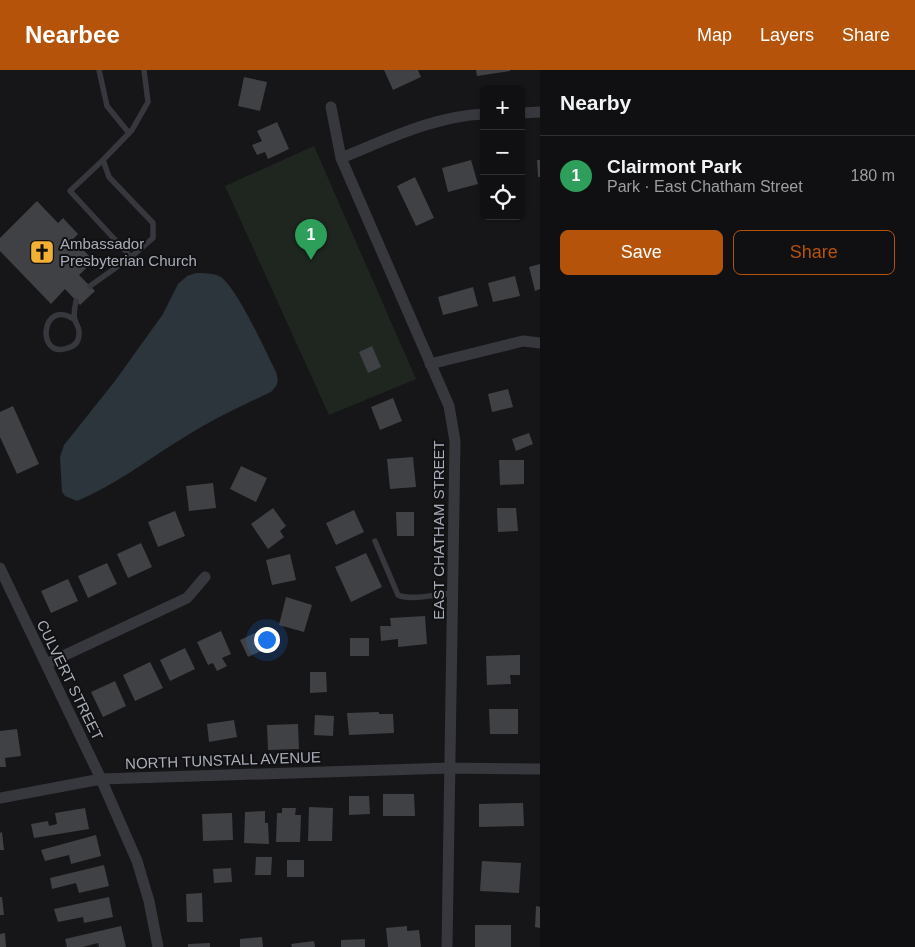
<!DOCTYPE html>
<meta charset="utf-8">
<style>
body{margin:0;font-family:Helvetica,sans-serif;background:#1e1e20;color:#f1f3f6}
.controls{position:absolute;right:15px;top:15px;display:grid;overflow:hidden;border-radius:8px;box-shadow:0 1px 4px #0004}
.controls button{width:45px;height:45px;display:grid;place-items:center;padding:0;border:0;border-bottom:1px solid #303032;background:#101012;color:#f1f3f6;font:25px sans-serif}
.you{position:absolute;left:266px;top:569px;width:18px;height:18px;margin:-12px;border:4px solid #fff;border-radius:50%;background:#1a73e8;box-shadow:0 0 0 8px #1a73e833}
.badge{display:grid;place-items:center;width:32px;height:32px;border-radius:50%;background:#b45309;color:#fff;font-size:16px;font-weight:700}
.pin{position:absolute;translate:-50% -41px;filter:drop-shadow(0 1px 2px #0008)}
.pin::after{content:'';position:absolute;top:26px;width:18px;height:15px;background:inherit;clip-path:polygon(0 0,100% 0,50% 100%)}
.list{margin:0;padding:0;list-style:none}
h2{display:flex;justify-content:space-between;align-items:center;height:65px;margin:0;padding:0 20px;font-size:21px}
h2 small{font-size:16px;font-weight:400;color:#9c9d9f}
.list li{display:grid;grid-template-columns:32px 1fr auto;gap:15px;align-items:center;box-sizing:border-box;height:80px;padding:0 20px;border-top:1px solid #303032}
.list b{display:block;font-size:19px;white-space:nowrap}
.list p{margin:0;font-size:16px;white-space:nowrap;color:#9c9d9f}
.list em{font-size:16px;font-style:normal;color:#9c9d9f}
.actions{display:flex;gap:10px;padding:15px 20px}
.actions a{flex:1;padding:11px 0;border:1px solid #b45309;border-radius:8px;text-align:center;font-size:18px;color:#b45309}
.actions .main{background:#b45309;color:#fff}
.icon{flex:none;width:28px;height:28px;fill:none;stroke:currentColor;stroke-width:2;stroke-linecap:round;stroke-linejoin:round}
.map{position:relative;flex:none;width:540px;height:877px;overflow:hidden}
header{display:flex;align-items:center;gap:30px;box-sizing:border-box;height:70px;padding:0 25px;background:#b45309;color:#fff}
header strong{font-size:24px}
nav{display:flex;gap:28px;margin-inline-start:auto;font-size:18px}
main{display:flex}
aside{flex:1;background:#101012}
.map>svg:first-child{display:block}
.green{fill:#1e261f}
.water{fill:#2c353c}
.building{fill:#404145}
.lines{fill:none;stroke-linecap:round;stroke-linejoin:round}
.lane{stroke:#37383d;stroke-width:5.5}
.street{stroke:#37383d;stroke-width:11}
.labels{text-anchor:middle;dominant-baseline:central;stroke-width:4;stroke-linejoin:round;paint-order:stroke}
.poi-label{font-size:15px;fill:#a8adb8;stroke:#111113;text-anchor:start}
.street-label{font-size:15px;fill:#a8adb8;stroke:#111113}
</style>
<header>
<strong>Nearbee</strong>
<nav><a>Map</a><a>Layers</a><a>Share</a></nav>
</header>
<main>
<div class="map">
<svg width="540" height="877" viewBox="0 0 540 877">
<rect width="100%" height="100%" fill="#161618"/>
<!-- green -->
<path class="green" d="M314,76L416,309L329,345L225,116Z"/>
<!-- water -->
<path class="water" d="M196,203C203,203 212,203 219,206C235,213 267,284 276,302C279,312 278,315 271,322C241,336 211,350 183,368C148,389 116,415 77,431L65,426L62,422L60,387L64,375L115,311L163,244L178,214L187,206Z"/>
<!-- building -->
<path class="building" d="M384,0H418L421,7L393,20Z
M476,0H510V1L477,6Z
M244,7L267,12L260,41L238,36Z
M277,52L289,79L268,89L265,82L257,85L252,75L262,71L257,61Z
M471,90L478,114L448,122L442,98Z
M537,90H540V107H538Z
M415,107L434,148L416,156L397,116Z
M37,131L58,153L63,148L78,164L73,169L94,191L79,205L95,221L80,235L65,219L51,234L0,181V168Z
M540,194V219L535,221L529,197Z
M515,206L520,226L493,232L488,213Z
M473,217L478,236L443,245L438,227Z
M372,276L381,297L368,303L359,282Z
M508,319L513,337L492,342L488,324Z
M393,328L402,351L380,360L371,337Z
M13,336L39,394L17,404L0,367V342Z
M529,363L533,374L516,381L512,369Z
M413,387L416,417L390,419L387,389Z
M499,390H524V414L500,415Z
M241,396L267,408L256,432L230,419Z
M213,413L216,438L189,441L186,416Z
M273,438L286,456L280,461L284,467L268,479L251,454Z
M497,438H516L518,461L498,462Z
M354,440L364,462L336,475L326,453Z
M175,441L185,466L158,477L148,452Z
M396,442H414V466H397Z
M141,473L152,497L128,508L117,484Z
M366,483L382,517L351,532L335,497Z
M290,484L296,510L272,515L266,490Z
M107,493L117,514L88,528L78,506Z
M68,509L78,531L51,543L41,521Z
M286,527L312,535L304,562L279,555Z
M425,546L427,574L398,577V569L381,571L380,556H391L390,548Z
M268,557L276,574L248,587L240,570Z
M221,561L231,584L222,588L227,596L217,601L213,593L208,595L197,572Z
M350,568H369V586H350Z
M185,578L195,599L170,611L160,590Z
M520,585V605H510L511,614L487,615L486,586Z
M150,592L163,618L135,631L123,605Z
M310,602H326L327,622L310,623Z
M115,611L126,636L103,647L91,622Z
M489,639H518V664H490Z
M379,642V644H393L394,663L349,665L347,643Z
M315,645L334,646L333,666L314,665Z
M234,650L237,667L209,672L207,654Z
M298,654L299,679L268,680L267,655Z
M17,659L21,686L5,688L6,697H0V661Z
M383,724H414L415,746H383Z
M349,726H369L370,744L349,745Z
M523,733L524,756L479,757V734Z
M309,737L333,738L332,771H308Z
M85,738L89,759L34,768L31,754L48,751L49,756L57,754L55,743Z
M282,738H296L295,745H301L300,772H276L277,743H282Z
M265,741V753H268L269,774L244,773L245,742Z
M232,743L233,770L203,771L202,744Z
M2,762L4,780H0V763Z
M96,765L101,786L71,794L69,785L45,791L41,780Z
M256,787H272L271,805H255Z
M287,790H304V807H287Z
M482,791L521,793L519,823L480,821Z
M104,795L109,816L79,823L76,813L52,819L50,808Z
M231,798L232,812L214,813L213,799Z
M202,823L203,852H187L186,824Z
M0,827H2L4,845H0Z
M109,827L113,847L84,853L83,847L58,852L54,839Z
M536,836L540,837V858L535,857Z
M475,855H511V877H475Z
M121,856L126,877H99L98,873L83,877H67L65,869Z
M407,856V861L419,860L421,877H388L386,858Z
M5,863L6,877H0V864Z
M262,867L263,877H240V869Z
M365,869V877H341V870Z
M314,871L315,877H292L291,874Z
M210,873V877H188V874Z"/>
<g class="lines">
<!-- lane -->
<path class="lane" d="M99,0L107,36L129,63
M103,90L70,121L131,187
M90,216L131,187L153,168V153L109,107L103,90L132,60L148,32L144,0
M75,250C41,226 35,290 68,278C75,276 79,271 79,264C80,257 76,255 75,250C73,245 75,236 76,231
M375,471L398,525C409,531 440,524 453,523"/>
<!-- street -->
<path class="street" d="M331,37L341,88L449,336L455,371L447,877
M521,43L540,42
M341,88C386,70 434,46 484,44
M430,294L523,271L540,273
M0,498L101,709L137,791L149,831L158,877
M46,594L187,528L205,507
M0,728L101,709L449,698L540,699"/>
</g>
<!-- icons -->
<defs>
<symbol id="church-square" viewBox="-11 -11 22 22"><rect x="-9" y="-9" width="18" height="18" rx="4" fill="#f2b134" stroke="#111113"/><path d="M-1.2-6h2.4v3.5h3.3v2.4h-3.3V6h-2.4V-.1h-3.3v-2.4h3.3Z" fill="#111"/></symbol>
</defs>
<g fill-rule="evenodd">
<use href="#church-square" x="28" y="168" width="28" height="28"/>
</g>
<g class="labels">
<!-- poi labels -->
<g class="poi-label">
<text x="60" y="173">Ambassador<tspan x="60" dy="17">Presbyterian Church</tspan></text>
</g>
<!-- street labels -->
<g class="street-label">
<text transform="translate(438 460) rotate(-90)">EAST CHATHAM STREET</text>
<text transform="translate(70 610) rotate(64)">CULVERT STREET</text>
<text transform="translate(223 690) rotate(-2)">NORTH TUNSTALL AVENUE</text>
</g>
</g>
</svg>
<div class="controls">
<button>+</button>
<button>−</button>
<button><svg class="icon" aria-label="locate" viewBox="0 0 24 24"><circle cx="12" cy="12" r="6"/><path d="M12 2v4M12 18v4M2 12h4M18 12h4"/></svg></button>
</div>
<div class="you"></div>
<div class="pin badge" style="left:311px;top:190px;background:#2e9e5b">1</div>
</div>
<aside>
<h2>Nearby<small></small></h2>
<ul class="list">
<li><span class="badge" style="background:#2e9e5b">1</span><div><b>Clairmont Park</b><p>Park · East Chatham Street</p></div><em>180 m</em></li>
</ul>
<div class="actions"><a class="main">Save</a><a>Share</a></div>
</aside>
</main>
